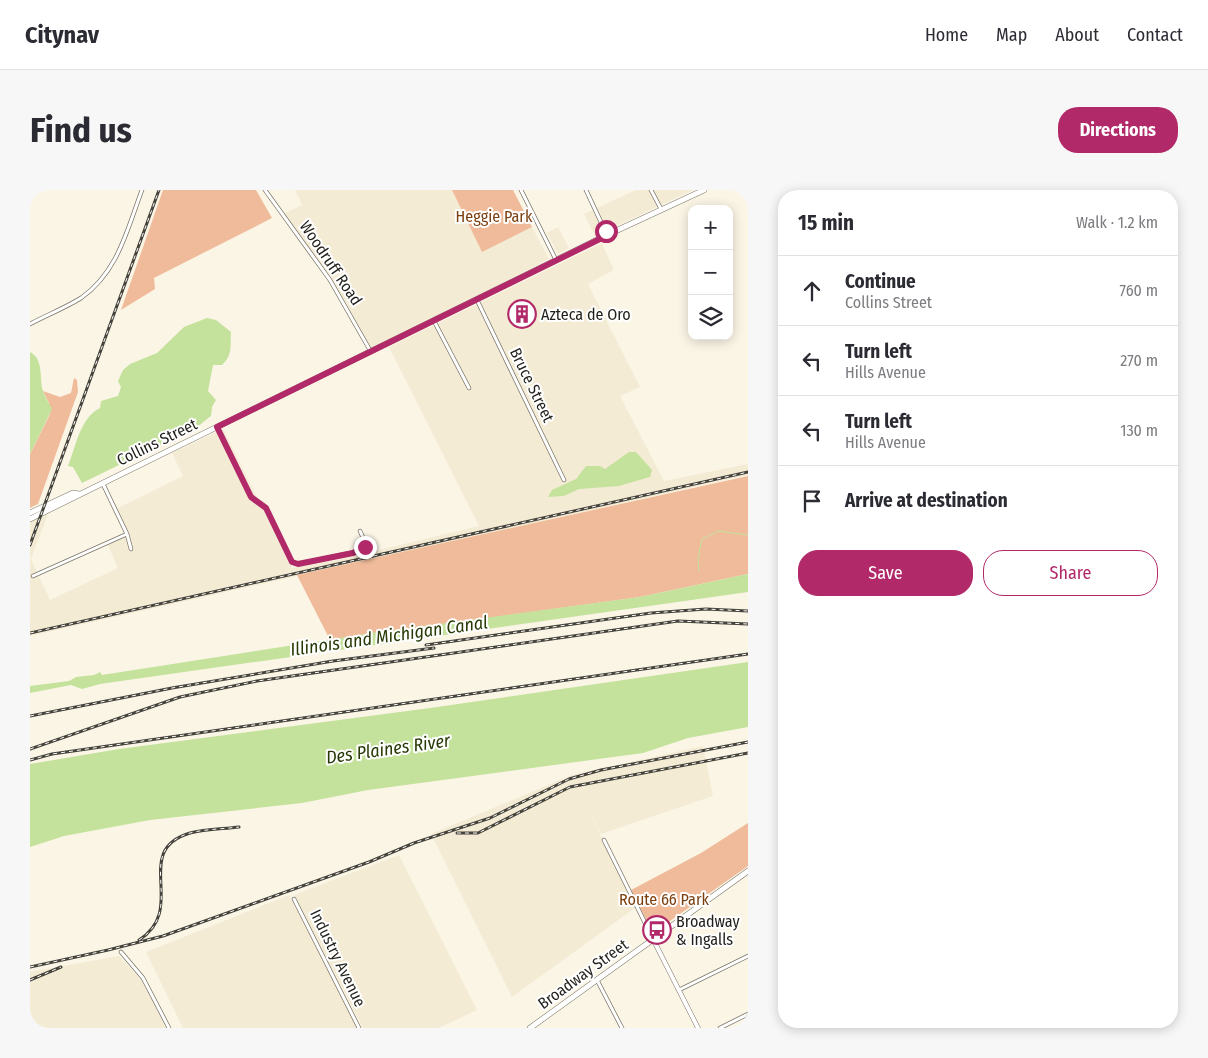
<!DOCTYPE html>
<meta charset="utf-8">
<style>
body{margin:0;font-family:"Fira Sans Condensed",sans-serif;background:#f7f7f7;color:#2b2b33}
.controls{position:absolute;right:15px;top:15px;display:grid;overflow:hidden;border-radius:10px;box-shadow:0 2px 12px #0003}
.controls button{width:45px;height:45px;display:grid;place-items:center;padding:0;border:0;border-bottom:1px solid #e1e1e2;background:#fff;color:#2b2b33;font:25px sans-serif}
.stop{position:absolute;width:15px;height:15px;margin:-11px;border:4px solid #b22969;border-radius:50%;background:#fff}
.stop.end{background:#b22969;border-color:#fff;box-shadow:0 1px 5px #0008}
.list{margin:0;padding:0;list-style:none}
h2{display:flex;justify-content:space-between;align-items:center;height:65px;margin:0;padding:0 20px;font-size:21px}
h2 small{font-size:16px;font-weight:400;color:#7c7c81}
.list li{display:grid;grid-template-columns:32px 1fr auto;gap:15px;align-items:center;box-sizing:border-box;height:70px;padding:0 20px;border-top:1px solid #e1e1e2}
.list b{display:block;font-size:19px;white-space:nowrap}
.list p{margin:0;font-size:16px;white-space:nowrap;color:#7c7c81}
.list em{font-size:16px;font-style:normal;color:#7c7c81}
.actions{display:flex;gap:10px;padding:15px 20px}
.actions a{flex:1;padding:11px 0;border:1px solid #b22969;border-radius:20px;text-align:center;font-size:18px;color:#b22969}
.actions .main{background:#b22969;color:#fff}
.icon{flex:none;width:28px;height:28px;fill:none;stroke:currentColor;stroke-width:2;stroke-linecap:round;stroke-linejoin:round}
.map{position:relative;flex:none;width:718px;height:838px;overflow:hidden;border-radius:20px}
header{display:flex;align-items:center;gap:30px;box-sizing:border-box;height:70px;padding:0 25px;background:#fff;border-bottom:1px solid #e1e1e2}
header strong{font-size:24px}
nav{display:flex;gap:28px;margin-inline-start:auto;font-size:18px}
.intro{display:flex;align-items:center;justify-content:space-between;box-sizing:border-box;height:120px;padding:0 30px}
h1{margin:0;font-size:35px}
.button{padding:12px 22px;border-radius:20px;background:#b22969;color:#fff;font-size:18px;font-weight:700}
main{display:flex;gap:30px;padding:0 30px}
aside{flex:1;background:#fff;border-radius:20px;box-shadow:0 2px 12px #0003}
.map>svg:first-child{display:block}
.built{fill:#f4ebd5}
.green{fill:#f0bb9a}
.water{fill:#c4e29c}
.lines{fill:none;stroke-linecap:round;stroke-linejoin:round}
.stream{stroke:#c4e29c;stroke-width:1}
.minor-casing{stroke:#7b7669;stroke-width:4.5}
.tertiary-casing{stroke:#7b7669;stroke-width:5}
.primary-casing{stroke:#7b7669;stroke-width:6}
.minor{stroke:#fff;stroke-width:3}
.tertiary{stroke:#fff;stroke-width:4}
.primary{stroke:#fff;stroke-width:5}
.rail-casing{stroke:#46433b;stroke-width:3}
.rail{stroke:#fff;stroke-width:1;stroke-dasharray:4;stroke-linecap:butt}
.route{stroke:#b22969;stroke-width:6}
.labels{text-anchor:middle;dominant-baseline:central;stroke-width:4;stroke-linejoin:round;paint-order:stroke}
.park-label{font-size:16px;fill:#7b3e0e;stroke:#fff}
.street-label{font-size:16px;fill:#211f19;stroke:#fff}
.poi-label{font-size:16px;fill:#211f19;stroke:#fff;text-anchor:start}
.water-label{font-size:18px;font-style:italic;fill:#273905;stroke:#fff}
</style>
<header>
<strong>Citynav</strong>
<nav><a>Home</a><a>Map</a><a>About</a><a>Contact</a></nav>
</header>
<div class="intro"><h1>Find us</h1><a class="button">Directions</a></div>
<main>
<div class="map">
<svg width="718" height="838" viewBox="0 0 718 838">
<rect width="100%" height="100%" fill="#fbf5e6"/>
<!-- built -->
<path class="built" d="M265,0H422L452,61L502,37L519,69L342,161L306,99L253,24L272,15Z
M606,0H663L565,46L554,24Z
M528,37L539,58L528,64L517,43Z
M572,53L584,80L558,94L610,197L590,206L634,291L718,274V285L0,446V331L19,322L1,369L20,410L88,378L76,351L95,343L84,320L153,286L142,263L193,239L262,378L303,371L449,336L359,157Z
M673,556L683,606L571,644L558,619L605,718L482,807L401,644L542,585Z
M369,665L447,820L409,838H333L264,705Z
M259,705L329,838H153L116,762Z
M89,766L112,791L136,838H0V782Z"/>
<!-- green -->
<path class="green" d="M133,0H226L242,28L124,88L125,99L91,120Z
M422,0H483L502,37L452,62Z
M44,188L47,190L48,202L8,314L0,318V264L20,224L19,213L13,201L30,207L41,203Z
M718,286V384L610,407L300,450L267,385Z
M718,633V676L623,743L601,700L671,663Z"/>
<!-- water -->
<path class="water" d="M177,128L186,130L201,142C200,156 203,165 192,175H183L178,201L186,210L182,217L181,226L167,237L52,293L43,277L38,276C46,256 50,228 70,218L71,211L88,206L91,197L88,191L93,180L100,174L127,163L154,137Z
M0,162C14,169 9,188 13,201C15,207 19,213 22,219L0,264Z
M599,262H606L622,280L620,287L589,296L549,299L534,306L518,307L522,300L546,289L556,276H570L575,279Z
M718,384V402L70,494L52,499L41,495L0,503V496L39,491L46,487L64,485L70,482L72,485L341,443L610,407Z
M718,472V537L658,548L613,563L338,600L272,613L120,630L34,646L0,657V574L89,559L400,518Z"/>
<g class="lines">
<!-- stream -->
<path class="stream" d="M669,381L668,369L672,349L689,341L718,345"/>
<defs>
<path id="minor" d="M235,0L300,90L341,162
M491,0L526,70
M556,0L577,45
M621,0L631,19
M447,110L534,290
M404,131L439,198
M0,134C17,125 35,118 51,108C88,82 97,40 112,0
M187,237L221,307L236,318L262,372L268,374L330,361L336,354L330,341
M73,294L97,344L101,359
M3,386L97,344
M574,650L623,749
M264,709L329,838
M91,762L113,788L139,838
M567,790L592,838
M649,800L718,766
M690,838L718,824"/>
<path id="tertiary" d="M623,749L668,838"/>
<path id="primary" d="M0,323L43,303L49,304
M0,329L577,45L674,0
M500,838L718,681"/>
</defs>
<!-- minor casing -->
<use href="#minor" class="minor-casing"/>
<!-- tertiary casing -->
<use href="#tertiary" class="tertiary-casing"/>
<!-- primary casing -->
<use href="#primary" class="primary-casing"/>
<!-- minor -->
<use href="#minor" class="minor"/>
<!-- tertiary -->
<use href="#tertiary" class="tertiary"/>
<!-- primary -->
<use href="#primary" class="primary"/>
<defs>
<path id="rail" d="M0,355L129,0
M0,443L718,282
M396,455L621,423L676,419L718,421
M0,526L142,498L303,471L404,458
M0,559L150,507L227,491L648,431L718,434
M0,570L22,564L718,464
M427,643H448L540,597L718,563
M109,750C159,718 100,661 160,643C175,639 193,639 209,637
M0,777L78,760L133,746L339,672L384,653L460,628L539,589L571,580L718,552
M0,790L31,777"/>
</defs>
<!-- rail casing -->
<use href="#rail" class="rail-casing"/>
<!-- rail -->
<use href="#rail" class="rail"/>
</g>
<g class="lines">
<!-- route -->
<path class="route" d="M335,357L323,363L268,374L262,372L236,318L221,307L187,237L578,45L576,41"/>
</g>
<!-- icons -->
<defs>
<symbol id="building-ring" viewBox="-11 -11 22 22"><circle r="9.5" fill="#fff" stroke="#b22969" stroke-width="1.5"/><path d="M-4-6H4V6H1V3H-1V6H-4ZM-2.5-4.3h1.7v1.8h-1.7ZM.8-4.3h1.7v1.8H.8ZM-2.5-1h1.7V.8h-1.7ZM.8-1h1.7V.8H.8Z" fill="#b22969"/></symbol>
<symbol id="bus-ring" viewBox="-11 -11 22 22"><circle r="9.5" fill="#fff" stroke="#b22969" stroke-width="1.5"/><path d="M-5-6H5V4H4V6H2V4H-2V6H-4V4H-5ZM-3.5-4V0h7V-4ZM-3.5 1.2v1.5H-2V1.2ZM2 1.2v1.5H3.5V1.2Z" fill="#b22969"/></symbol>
</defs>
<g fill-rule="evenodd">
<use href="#building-ring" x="476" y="108" width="32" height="32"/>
<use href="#bus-ring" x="611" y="724" width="32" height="32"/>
</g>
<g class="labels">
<!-- park labels -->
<g class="park-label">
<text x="464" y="26">Heggie Park</text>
<text x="634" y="709">Route 66 Park</text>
</g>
<!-- street labels -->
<g class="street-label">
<text transform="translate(301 73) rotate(56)">Woodruff Road</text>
<text transform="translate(502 195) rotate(64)">Bruce Street</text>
<text transform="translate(127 252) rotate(-26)">Collins Street</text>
<text transform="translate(308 768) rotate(64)">Industry Avenue</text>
<text transform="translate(553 784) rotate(-36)">Broadway Street</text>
</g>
<!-- poi labels -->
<g class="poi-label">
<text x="511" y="124">Azteca de Oro</text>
<text x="646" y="731">Broadway<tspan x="646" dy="18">&amp; Ingalls</tspan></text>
</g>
<!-- water labels -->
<g class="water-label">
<text transform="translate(359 446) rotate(-8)">Illinois and Michigan Canal</text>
<text transform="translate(358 559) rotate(-8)">Des Plaines River</text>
</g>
</g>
</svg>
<div class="controls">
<button>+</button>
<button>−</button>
<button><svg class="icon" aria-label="layers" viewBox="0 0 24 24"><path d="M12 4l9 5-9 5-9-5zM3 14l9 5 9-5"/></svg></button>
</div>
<div class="stop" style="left:576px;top:41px"></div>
<div class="stop end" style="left:335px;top:357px"></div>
</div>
<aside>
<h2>15 min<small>Walk · 1.2 km</small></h2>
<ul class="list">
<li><svg class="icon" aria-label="ahead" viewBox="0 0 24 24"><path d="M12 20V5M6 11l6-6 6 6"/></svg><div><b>Continue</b><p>Collins Street</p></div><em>760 m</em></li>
<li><svg class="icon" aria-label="left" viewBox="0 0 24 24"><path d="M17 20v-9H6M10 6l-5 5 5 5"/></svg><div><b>Turn left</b><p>Hills Avenue</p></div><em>270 m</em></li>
<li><svg class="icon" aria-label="left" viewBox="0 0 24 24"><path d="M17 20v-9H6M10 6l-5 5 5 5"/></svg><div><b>Turn left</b><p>Hills Avenue</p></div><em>130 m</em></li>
<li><svg class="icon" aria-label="arrive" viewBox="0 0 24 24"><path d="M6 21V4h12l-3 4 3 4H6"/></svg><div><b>Arrive at destination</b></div></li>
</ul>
<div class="actions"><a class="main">Save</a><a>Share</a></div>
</aside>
</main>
